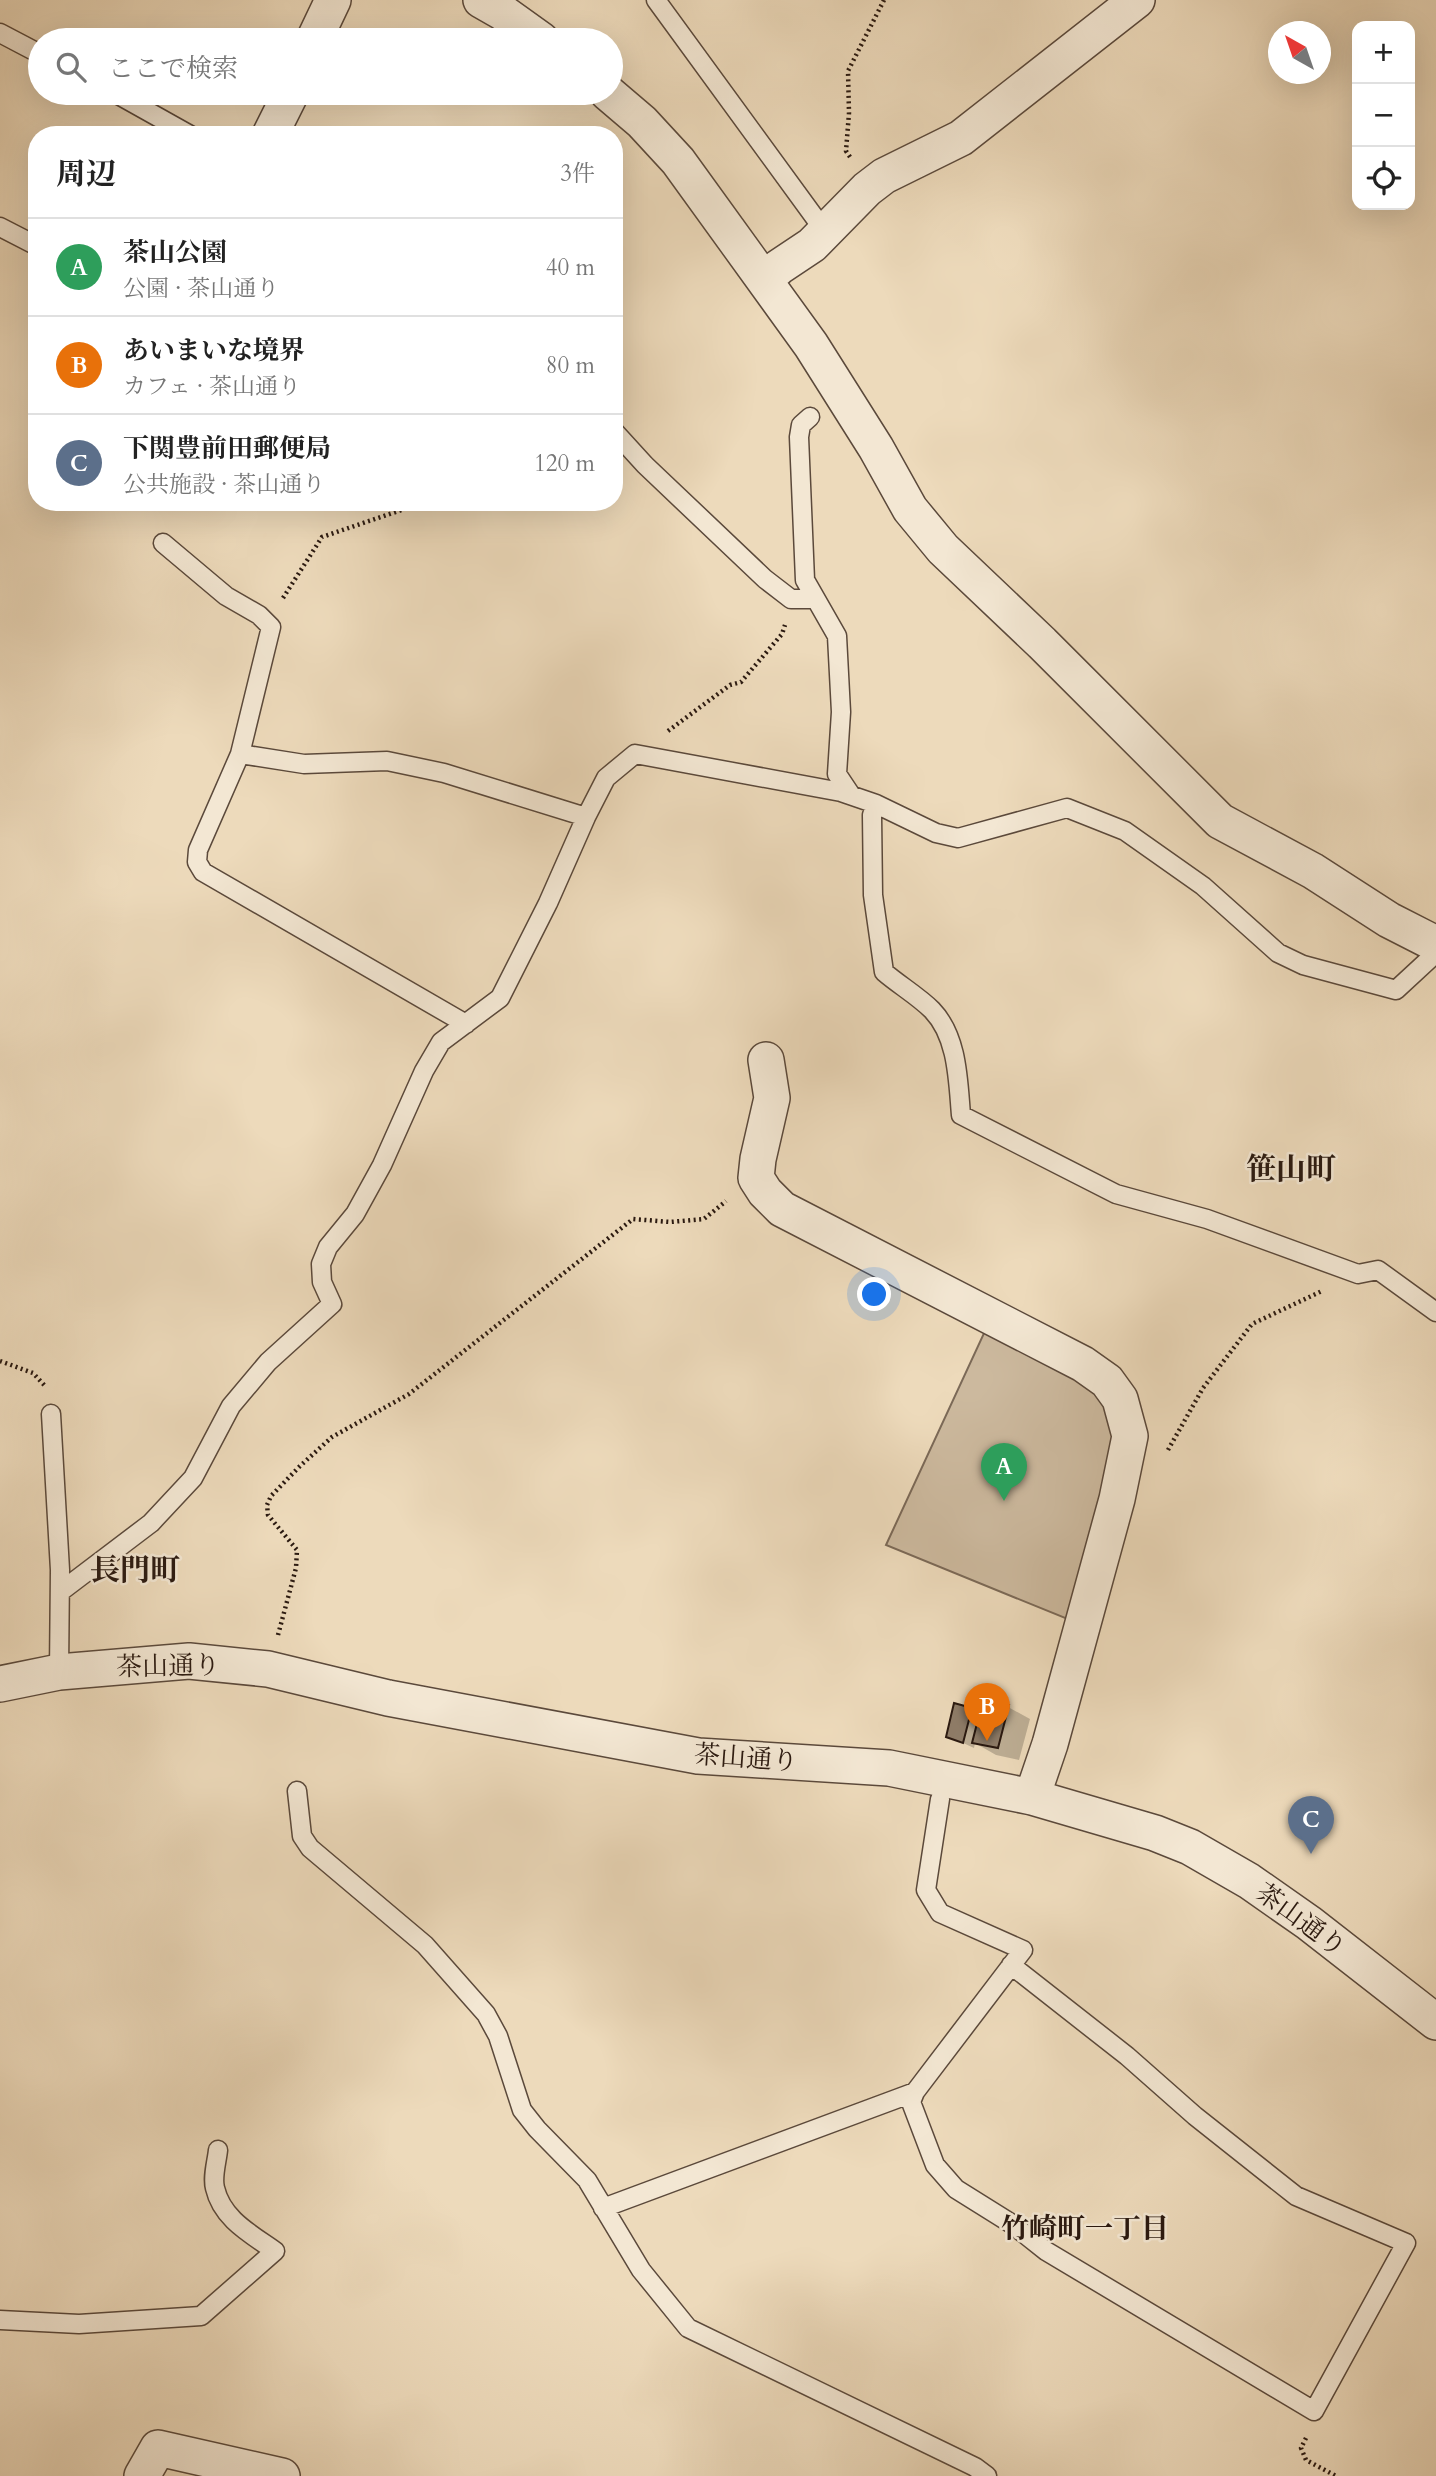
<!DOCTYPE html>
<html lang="ja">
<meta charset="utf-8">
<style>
body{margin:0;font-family:Cardo,"Noto Serif JP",serif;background:#f6f6f6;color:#222}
.controls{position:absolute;right:21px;top:21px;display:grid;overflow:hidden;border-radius:14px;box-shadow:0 7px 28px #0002}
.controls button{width:63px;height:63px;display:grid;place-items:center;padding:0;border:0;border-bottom:2px solid #e0e0e0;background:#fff;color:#222;font:35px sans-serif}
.compass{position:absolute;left:1268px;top:21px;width:63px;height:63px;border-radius:50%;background:#fff;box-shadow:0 7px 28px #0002;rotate:320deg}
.you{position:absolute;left:875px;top:1295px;width:24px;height:24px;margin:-18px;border:5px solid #fff;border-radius:50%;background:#1a73e8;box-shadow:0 0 0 10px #1a73e833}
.badge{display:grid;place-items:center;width:46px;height:46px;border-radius:50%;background:#8f2418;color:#fff;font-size:23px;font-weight:700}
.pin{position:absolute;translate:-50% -58px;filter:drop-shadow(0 2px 4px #0008)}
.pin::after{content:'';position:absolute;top:37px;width:24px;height:21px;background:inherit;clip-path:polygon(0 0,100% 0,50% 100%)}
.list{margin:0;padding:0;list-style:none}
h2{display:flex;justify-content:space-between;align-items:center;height:91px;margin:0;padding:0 28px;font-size:30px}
h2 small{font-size:23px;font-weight:400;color:#767676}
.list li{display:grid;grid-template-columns:46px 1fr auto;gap:21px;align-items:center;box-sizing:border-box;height:98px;padding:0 28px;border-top:2px solid #e0e0e0}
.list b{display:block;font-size:26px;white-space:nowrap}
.list p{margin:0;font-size:23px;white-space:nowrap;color:#767676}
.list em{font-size:23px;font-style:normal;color:#767676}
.icon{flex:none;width:38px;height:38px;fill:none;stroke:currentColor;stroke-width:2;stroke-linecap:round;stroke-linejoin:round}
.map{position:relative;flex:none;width:1436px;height:2476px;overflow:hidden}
.search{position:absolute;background:#fff;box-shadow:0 7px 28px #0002;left:28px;top:28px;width:595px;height:77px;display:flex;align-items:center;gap:18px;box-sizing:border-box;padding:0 24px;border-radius:38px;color:#767676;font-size:26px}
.panel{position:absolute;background:#fff;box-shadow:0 7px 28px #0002;left:28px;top:126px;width:595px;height:385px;border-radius:28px}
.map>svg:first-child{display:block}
.green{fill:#ccb99e;stroke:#7b6957;stroke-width:2}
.shadow{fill:#0003}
.building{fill:#8f7d69;stroke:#2a1910;stroke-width:2}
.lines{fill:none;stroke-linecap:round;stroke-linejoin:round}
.lane-casing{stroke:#5b493b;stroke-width:21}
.street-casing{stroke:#5b493b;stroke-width:38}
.path{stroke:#2a1910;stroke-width:4.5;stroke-dasharray:2 3.5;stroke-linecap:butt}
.lane{stroke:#f3e7d3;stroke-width:18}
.street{stroke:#f3e7d3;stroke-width:35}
.labels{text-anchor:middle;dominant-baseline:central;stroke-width:5;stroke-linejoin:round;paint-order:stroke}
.street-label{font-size:26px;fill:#2a1910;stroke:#f3e7d3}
.neighbourhood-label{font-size:28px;font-weight:bold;fill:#2a1910;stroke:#f3e7d3}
.quarter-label{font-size:30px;font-weight:bold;fill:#2a1910;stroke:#f3e7d3}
</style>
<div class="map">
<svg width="1436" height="2476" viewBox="0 0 1436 2476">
<rect width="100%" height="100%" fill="#eddabb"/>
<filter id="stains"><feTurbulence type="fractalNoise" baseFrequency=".00286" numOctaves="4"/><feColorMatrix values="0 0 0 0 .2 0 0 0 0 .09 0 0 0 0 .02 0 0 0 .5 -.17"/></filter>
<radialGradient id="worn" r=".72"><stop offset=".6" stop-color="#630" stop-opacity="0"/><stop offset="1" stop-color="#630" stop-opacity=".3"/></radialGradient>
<!-- green -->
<path class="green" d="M985,1331L1080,1379L1099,1394L1115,1434L1070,1620L886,1545Z"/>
<!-- shadow -->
<path class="shadow" d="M956,1705L981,1715L1008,1707L1030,1719L1019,1760L996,1755L975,1743L974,1748L948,1736Z"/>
<!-- building -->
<path class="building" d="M983,1700L1009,1705L998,1748L972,1743Z
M954,1703L972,1708L963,1743L946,1737Z"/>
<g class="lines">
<defs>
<path id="lane" d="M656,0L826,233
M0,33L40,54
M115,93L190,135
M0,227L37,246
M810,417L801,425L799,437L805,580L837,636L841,712L837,774L851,795
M614,431L645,465L765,579L791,599H814
M163,543L226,596L259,615L271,627L240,754L198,850L197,862L203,872L466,1024
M240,754L304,764L387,761L444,773L586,817
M876,804L872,815L873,895L884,972C899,985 918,996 932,1010C958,1037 958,1081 961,1115L1116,1194L1207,1219L1358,1274L1378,1270L1436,1312
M51,1414L60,1570L59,1672
M60,1592L151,1523L193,1478L231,1406L268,1362L332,1304L322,1282L321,1264L328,1247L355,1214L382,1165L424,1071L441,1042L500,998L548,903L586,817L606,778L635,754L841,792L876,804L936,833L958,838L1067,808L1125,831L1203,886L1278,953L1303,965L1396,990L1436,953
M297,1791L302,1836L310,1848L425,1945L486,2014L498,2036L522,2110L537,2129L587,2180L641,2270L688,2328L975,2467L987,2476
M915,2092L911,2102L935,2165L956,2189L1012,2224L1046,2251L1314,2411L1406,2243L1296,2196L1195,2116L1127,2056L1011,1965
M603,2208L915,2092L1023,1950L940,1913L926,1890L940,1799
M0,2320L79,2324L201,2316L275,2251C251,2234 222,2219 215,2188C212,2177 217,2161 218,2150"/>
<path id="street" d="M481,0L502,12L541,40
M314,40L333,0
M608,93L642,122L678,161L811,345L876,448L910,509L943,549L1042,643L1220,821L1313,871L1389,920L1436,944
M270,135L291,93
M765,280L779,267L812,245L867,189L884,176L961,138L1137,0
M766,1060L772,1098L758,1159L756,1178L765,1192L782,1209L1083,1364L1107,1381L1120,1399L1130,1436L1117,1499L1050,1744L1032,1797
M0,1684L59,1672L189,1661L268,1669L388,1698L698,1756L889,1768L1032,1797L1155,1833L1190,1847L1249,1881L1309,1923L1436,2022
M142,2476L158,2448L282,2476"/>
</defs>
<!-- lane casing -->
<use href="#lane" class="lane-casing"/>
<!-- street casing -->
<use href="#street" class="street-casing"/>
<!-- path -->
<path class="path" d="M850,157L846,151L849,113L848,71L884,0
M283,598L322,537L425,502
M668,731L730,685L741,682L782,634L785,625
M0,1361L33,1373L45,1386
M1168,1450L1203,1388L1252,1324L1322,1291
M278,1635L296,1568L297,1550L268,1515L267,1505L271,1496L300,1466L332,1437L409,1394L633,1219L670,1222L704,1219L726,1201
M1306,2438L1301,2448L1306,2460L1336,2476"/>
<!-- lane -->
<use href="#lane" class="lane"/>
<!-- street -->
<use href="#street" class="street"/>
</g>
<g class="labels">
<!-- street labels -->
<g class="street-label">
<text transform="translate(168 1666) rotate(-1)">茶山通り</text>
<text transform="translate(746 1758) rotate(4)">茶山通り</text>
<text transform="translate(1301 1920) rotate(36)">茶山通り</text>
</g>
<!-- neighbourhood labels -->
<g class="neighbourhood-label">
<text x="1085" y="2229">竹崎町一丁目</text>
</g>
<!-- quarter labels -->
<g class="quarter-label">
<text x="1291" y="1169">笹山町</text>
<text x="135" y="1570">長門町</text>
</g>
</g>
<rect width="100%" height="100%" filter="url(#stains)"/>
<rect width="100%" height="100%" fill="url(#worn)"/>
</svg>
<div class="controls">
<button>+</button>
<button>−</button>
<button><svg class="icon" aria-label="locate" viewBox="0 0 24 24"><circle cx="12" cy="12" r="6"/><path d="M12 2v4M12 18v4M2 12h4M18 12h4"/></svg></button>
</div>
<svg class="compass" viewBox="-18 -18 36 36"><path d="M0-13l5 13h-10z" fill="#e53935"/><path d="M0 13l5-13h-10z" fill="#767676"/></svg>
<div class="you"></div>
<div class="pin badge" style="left:1004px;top:1501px;background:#2e9e5b">A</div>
<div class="pin badge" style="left:987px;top:1741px;background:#e8710a">B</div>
<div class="pin badge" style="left:1311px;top:1854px;background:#5c6f8a">C</div>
<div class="search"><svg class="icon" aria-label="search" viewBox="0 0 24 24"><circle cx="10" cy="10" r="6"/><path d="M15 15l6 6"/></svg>ここで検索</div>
<section class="panel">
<h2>周辺<small>3件</small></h2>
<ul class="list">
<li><span class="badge" style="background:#2e9e5b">A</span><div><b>茶山公園</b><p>公園 · 茶山通り</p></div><em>40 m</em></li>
<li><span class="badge" style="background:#e8710a">B</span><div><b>あいまいな境界</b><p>カフェ · 茶山通り</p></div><em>80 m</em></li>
<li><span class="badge" style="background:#5c6f8a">C</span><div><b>下関豊前田郵便局</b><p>公共施設 · 茶山通り</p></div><em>120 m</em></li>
</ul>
</section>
</div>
